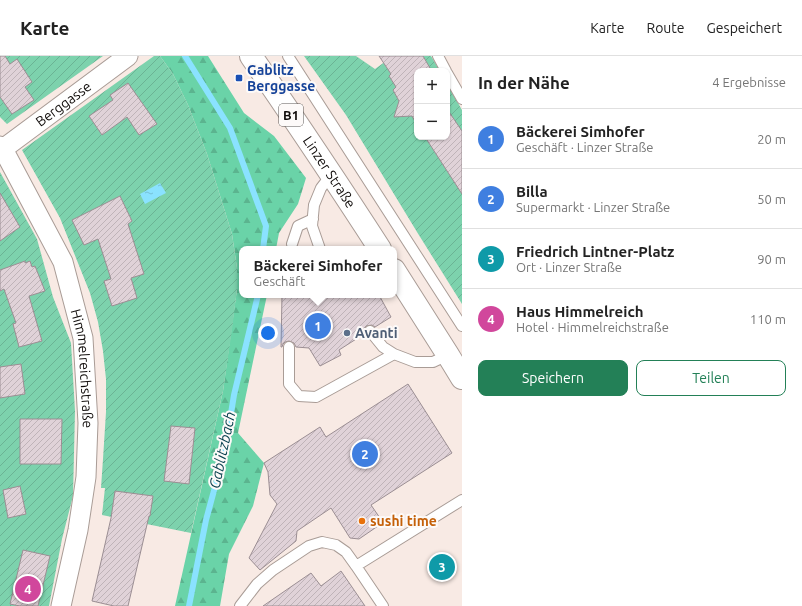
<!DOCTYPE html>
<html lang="de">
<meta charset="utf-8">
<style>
body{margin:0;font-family:Ubuntu,sans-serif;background:#f2f2f2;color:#222}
.controls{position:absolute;right:12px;top:12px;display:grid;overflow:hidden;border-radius:8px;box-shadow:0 1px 3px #0004}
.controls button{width:36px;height:36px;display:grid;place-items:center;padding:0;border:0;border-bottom:1px solid #e0e0e0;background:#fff;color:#222;font:20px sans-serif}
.you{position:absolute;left:268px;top:277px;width:14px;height:14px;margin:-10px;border:3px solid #fff;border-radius:50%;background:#1a73e8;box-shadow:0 0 0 6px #1a73e833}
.badge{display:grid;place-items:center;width:26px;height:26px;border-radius:50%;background:#238057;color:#fff;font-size:13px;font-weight:700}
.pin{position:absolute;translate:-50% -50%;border:2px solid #fff;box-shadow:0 1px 4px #0006}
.popup{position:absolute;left:239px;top:190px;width:158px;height:52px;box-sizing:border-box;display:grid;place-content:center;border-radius:8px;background:#fff;filter:drop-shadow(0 1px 3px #0005);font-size:13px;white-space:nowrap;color:#767676}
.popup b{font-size:15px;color:#222}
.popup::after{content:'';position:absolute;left:50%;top:100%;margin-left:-8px;border:8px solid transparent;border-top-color:#fff}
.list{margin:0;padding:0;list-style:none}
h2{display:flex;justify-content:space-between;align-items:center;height:52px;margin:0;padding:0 16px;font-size:17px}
h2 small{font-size:13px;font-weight:400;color:#767676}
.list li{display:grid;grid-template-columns:26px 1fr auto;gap:12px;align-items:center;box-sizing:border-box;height:60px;padding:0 16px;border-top:1px solid #e0e0e0}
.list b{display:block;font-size:15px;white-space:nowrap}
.list p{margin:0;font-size:13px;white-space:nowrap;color:#767676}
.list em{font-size:13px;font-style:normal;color:#767676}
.actions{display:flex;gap:8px;padding:12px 16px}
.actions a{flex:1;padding:9px 0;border:1px solid #238057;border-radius:8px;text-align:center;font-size:14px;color:#238057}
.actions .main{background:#238057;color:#fff}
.map{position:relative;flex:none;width:462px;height:550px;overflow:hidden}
header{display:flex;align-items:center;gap:24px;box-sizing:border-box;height:56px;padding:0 20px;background:#fff;border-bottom:1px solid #e0e0e0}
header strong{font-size:19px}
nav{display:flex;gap:22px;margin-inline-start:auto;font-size:14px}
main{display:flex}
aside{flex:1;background:#fff}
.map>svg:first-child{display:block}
.forest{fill:url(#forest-firs)}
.garden{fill:url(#garden-furrows)}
.water{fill:url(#water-ripples)}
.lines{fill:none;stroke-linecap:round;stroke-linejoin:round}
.stream{stroke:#8ae2ff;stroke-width:6}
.building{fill:url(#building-hatch);stroke:#9b8e93}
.service-casing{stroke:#a99c96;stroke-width:12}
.minor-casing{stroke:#a99c96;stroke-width:21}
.primary-casing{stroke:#a99c96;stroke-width:24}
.service{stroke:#fff;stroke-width:10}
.minor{stroke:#fff;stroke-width:19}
.primary{stroke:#fff;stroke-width:22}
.transit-dot{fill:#1a4fb4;stroke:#fdfaf9;stroke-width:1.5}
.service-dot{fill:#5c6f8a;stroke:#fdfaf9;stroke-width:1.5}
.food-dot{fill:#e8710a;stroke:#fdfaf9;stroke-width:1.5}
.labels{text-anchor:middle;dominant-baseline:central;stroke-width:4;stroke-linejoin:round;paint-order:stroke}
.shield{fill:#fdfaf9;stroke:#565351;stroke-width:1}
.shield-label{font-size:13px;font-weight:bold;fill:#0f0b09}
.transit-label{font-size:14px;font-weight:bold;fill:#164399;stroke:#fdfaf9;text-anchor:start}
.street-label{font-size:14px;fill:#0f0b09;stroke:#fdfaf9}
.service-label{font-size:14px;font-weight:bold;fill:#4e5e75;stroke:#fdfaf9;text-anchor:start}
.food-label{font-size:14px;font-weight:bold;fill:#c56008;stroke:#fdfaf9;text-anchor:start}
.water-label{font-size:15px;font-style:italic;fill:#043d4b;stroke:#fdfaf9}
</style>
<header>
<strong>Karte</strong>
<nav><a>Karte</a><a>Route</a><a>Gespeichert</a></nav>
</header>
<main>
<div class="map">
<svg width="462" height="550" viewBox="0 0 462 550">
<defs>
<pattern id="forest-firs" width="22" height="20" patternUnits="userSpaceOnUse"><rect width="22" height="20" fill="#6ad3a8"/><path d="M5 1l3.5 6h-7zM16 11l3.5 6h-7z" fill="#5bb48f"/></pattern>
<pattern id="garden-furrows" width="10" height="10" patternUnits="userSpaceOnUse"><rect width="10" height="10" fill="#7dd2ad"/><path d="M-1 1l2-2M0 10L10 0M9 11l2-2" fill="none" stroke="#6bb394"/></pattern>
<pattern id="water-ripples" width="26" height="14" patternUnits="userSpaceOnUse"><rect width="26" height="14" fill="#8ae2ff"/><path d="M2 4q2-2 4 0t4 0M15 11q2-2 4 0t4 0" fill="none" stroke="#76c1d9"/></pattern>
<pattern id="building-hatch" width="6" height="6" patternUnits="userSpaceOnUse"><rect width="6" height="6" fill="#e0d2d8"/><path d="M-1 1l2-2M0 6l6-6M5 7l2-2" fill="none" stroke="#bfb3b8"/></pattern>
</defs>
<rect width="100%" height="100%" fill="#f8eae4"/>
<!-- forest -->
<path class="forest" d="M160,0H208L244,57L274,80L306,122L298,148L279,177L276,193H242V239H267L238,377L264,407L253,450L229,498L220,550H175L223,335L237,233V212L232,178L207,98L188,49L173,18Z"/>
<!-- garden -->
<path class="garden" d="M0,0H103L7,68L0,61Z
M154,0H160L173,18L188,49L207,98L232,178L237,212V233L232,274L223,335L191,477L102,459L105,432H101L103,403L106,356V323L103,295L98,266L90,237L60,162L22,94Z
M304,0H356L375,13L393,0H431L440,15H417V81H447V28L462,54V248L417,176L346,59Z
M0,116L37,183L53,241L71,287L75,355L73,440L62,483L49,550H0Z"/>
<!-- water -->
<path class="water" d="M160,127L166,137L145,148L140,138Z"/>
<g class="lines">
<!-- stream -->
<path class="stream" d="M185,0L230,72L266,170L263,193
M189,550L206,464L225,394L234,339L258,239"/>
</g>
<!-- building -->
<path class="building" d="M0,0H5L10,8L17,3L32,26L25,31L34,44L12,58L0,41Z
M379,0H423L430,12L427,14V15H417V69L412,60L394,61L399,45L393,34L396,31L389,20L391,18Z
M128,27L157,68L139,79L127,61L102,79L89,60L113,44L110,39Z
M447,47L450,51L447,53L462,75V138L425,81H447Z
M0,137L20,171L0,185Z
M120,140L132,165L128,168L144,218L131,222L137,242L112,250L104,225L111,223L98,183L84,189L72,164Z
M25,205V207L30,205L32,211L35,210L45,235L29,240L42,285L19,291L13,268L16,267L4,233L0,235V214Z
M282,239H379L391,261L375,271L372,269L366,270L364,273V278L339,294L341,299L320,310L309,292L296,291L294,287L289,285L285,286L283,288L282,291H281Z
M21,308L25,338L0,342V311Z
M408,328L452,397L371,449L380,462L378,470L359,483L350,482L331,452L297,475L296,485L260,514L249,502L277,448L270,439L268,416L264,407L320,371L326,381Z
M20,363H62L61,408H20Z
M171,370L195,372L189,428L164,425Z
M20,430L26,458L8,462L3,434Z
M115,435L153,440L150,460H149L128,550H114L92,545L111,462Z
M23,494L50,500L38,550H20L10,548Z
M341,515L365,550H263L311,517L321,530Z"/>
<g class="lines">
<defs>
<path id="service" d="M288,0L462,270
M438,0L446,15
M447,17L462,43
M292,188L298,170L313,163
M320,193L312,170L314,149L321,132L331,119
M370,275L383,291L394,298L415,306H433L448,299
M289,291V328L299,340L316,341L394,298
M240,550L257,528L273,514L309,490L322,486L336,489L346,496L356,510
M383,550L356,510L462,444"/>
<g id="minor">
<path id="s1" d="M0,90L3,93L63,206L83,282L88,367L86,421L78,474L61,550"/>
<path id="s2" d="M0,95L128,0"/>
</g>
<g id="primary">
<path id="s3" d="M251,0C295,64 338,128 380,193"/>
<path d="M394,214L448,299L462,322"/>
</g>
</defs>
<!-- service casing -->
<use href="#service" class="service-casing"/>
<!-- minor casing -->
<use href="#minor" class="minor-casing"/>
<!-- primary casing -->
<use href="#primary" class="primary-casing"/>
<!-- service -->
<use href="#service" class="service"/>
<!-- minor -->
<use href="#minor" class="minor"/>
<!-- primary -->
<use href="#primary" class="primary"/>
</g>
<!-- markers -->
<rect class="transit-dot" x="235" y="18" width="8" height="8" rx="2"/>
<circle class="service-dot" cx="347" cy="277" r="4"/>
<circle class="food-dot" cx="362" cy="465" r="4"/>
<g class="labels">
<!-- shield labels -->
<rect class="shield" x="279" y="48" width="24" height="22" rx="3"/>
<g class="shield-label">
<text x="291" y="59">B1</text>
</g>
<!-- transit labels -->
<g class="transit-label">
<text x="247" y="14">Gablitz<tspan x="247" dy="16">Berggasse</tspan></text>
</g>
<!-- street labels -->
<g class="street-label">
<text stroke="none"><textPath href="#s2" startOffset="79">Berggasse</textPath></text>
<text stroke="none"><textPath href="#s3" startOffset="140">Linzer Straße</textPath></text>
<text stroke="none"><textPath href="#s1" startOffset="241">Himmelreichstraße</textPath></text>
</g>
<!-- service labels -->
<g class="service-label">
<text x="355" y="277">Avanti</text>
</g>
<!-- food labels -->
<g class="food-label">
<text x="370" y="465">sushi time</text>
</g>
<!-- water labels -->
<g class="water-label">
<text transform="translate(222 394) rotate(-78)">Gablitzbach</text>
</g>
</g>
</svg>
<div class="controls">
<button>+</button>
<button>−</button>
</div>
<div class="you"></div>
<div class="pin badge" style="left:318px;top:270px;background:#3f7fe0">1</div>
<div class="popup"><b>Bäckerei Simhofer</b>Geschäft</div>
<div class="pin badge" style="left:365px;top:398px;background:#3f7fe0">2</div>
<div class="pin badge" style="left:442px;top:511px;background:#0f9aa8">3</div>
<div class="pin badge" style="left:28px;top:533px;background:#d1479c">4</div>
</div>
<aside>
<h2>In der Nähe<small>4 Ergebnisse</small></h2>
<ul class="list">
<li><span class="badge" style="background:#3f7fe0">1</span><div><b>Bäckerei Simhofer</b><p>Geschäft · Linzer Straße</p></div><em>20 m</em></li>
<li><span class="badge" style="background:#3f7fe0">2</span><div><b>Billa</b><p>Supermarkt · Linzer Straße</p></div><em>50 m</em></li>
<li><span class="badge" style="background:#0f9aa8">3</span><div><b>Friedrich Lintner-Platz</b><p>Ort · Linzer Straße</p></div><em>90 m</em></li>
<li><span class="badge" style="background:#d1479c">4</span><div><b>Haus Himmelreich</b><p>Hotel · Himmelreichstraße</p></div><em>110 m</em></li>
</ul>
<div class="actions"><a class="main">Speichern</a><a>Teilen</a></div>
</aside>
</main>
